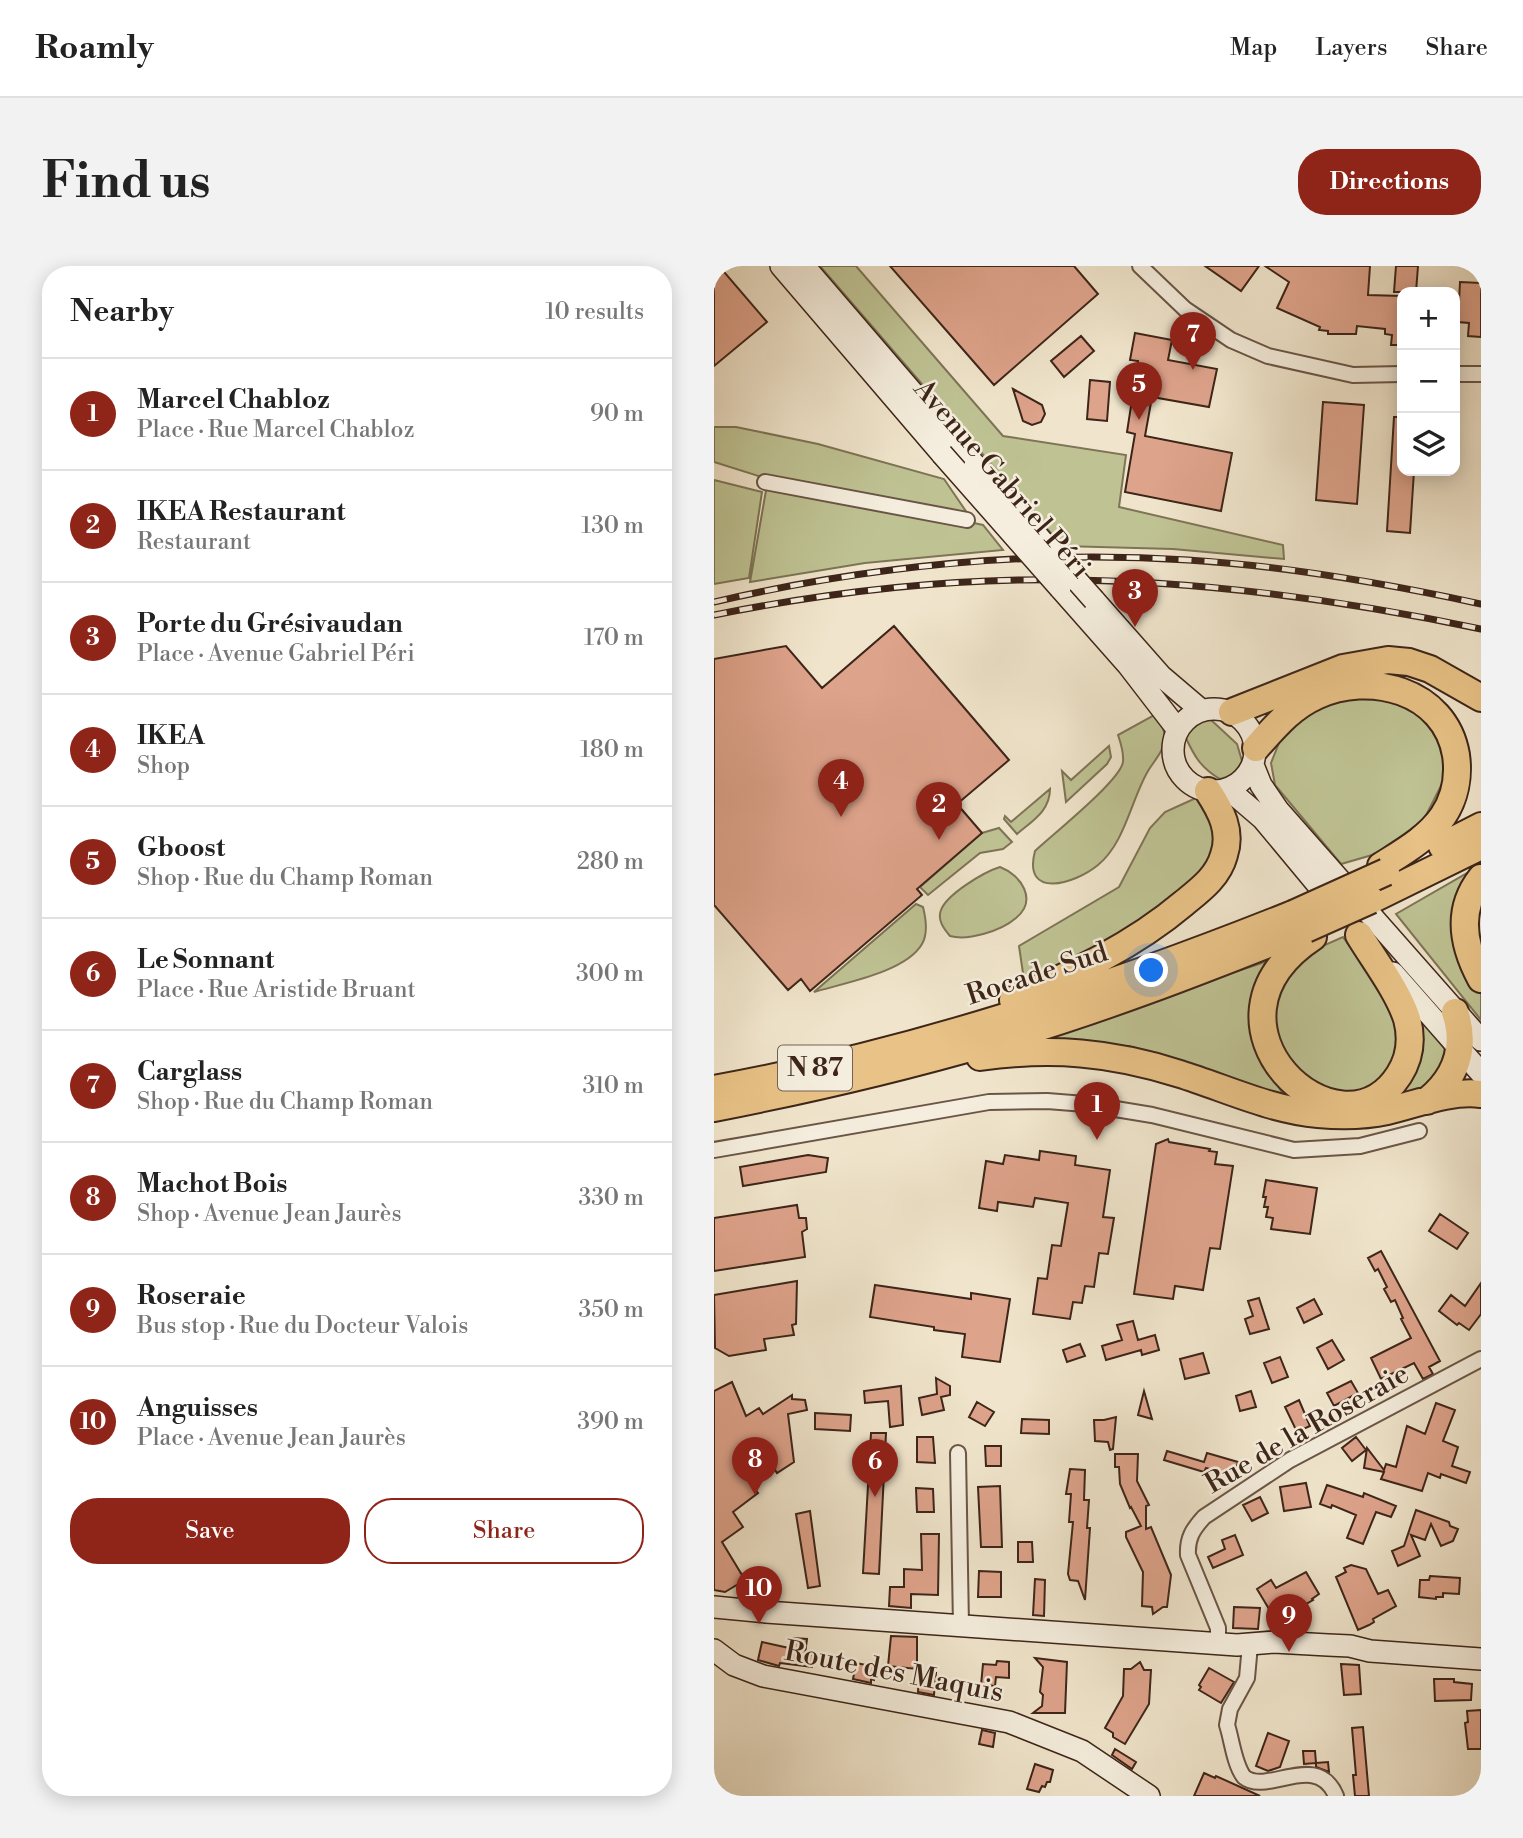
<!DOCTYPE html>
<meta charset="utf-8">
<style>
body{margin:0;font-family:"Libre Bodoni",serif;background:#f2f2f2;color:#222}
.controls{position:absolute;right:21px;top:21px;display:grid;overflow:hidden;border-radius:14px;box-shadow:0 4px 18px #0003}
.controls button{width:63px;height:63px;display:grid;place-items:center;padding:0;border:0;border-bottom:2px solid #e0e0e0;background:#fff;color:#222;font:35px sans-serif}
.you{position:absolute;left:438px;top:705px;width:24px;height:24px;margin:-18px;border:5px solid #fff;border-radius:50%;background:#1a73e8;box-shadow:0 0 0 10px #1a73e833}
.badge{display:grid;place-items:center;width:46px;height:46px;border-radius:50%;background:#8f2418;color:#fff;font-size:23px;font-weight:700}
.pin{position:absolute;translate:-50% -58px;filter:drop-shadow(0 2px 4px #0008)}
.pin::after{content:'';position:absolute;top:37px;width:24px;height:21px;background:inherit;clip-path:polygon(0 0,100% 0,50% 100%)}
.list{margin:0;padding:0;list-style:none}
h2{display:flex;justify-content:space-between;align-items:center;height:91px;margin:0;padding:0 28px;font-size:30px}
h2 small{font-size:23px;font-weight:400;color:#767676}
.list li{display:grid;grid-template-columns:46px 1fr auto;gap:21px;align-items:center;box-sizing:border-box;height:112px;padding:0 28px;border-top:2px solid #e0e0e0}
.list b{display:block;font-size:26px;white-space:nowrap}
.list p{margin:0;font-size:23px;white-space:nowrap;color:#767676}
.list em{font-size:23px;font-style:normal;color:#767676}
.actions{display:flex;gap:14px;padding:21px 28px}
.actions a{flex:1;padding:16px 0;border:2px solid #8f2418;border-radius:28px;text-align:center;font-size:24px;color:#8f2418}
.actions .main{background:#8f2418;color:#fff}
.icon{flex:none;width:38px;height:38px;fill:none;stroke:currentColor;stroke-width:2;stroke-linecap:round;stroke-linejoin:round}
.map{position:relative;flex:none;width:767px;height:1530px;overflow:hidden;border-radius:28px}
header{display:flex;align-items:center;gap:42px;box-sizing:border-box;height:98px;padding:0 35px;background:#fff;border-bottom:2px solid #e0e0e0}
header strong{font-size:33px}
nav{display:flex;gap:38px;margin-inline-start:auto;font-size:24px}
.intro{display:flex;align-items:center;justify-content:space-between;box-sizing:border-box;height:168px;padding:0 42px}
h1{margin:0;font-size:49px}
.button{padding:18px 32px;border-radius:28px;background:#8f2418;color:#fff;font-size:24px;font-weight:700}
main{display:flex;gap:42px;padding:0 42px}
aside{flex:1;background:#fff;border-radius:28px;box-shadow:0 4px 18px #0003}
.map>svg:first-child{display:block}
.green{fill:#bfc394;stroke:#7e7456;stroke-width:2}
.building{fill:#dea38b;stroke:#3d2519;stroke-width:2}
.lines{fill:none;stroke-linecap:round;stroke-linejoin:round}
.street-casing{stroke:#6a5546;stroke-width:18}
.secondary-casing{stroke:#3d2519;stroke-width:24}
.highway-casing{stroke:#3d2519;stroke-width:30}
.street{stroke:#f5eede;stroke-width:14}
.secondary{stroke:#f5eede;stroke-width:21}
.highway{stroke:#e8c286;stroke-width:26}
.rail-casing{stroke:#3d2519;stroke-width:7}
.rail{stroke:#f5eede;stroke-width:4.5;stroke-dasharray:13;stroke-linecap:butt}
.secondary-bridge-casing{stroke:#3d2519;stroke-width:24;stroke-linecap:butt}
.highway-bridge-casing{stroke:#3d2519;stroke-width:30;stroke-linecap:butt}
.secondary-bridge{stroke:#f5eede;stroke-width:21}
.highway-bridge{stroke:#e8c286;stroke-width:26}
.labels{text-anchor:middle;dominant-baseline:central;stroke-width:5;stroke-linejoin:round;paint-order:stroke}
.shield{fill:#f5eede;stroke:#746154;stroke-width:2}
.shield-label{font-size:26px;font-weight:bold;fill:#3d2519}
.street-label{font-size:28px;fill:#3d2519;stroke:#f5eede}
</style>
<header>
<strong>Roamly</strong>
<nav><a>Map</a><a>Layers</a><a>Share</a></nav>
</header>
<div class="intro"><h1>Find us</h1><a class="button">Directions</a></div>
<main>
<aside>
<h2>Nearby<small>10 results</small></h2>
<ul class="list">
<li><span class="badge">1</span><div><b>Marcel Chabloz</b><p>Place · Rue Marcel Chabloz</p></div><em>90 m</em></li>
<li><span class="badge">2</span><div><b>IKEA Restaurant</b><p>Restaurant</p></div><em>130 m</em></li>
<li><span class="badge">3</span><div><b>Porte du Grésivaudan</b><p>Place · Avenue Gabriel Péri</p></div><em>170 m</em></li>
<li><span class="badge">4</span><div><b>IKEA</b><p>Shop</p></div><em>180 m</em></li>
<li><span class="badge">5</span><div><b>Gboost</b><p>Shop · Rue du Champ Roman</p></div><em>280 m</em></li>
<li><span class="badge">6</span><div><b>Le Sonnant</b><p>Place · Rue Aristide Bruant</p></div><em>300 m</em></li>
<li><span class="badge">7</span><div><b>Carglass</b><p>Shop · Rue du Champ Roman</p></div><em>310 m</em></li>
<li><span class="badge">8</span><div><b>Machot Bois</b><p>Shop · Avenue Jean Jaurès</p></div><em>330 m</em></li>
<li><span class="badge">9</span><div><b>Roseraie</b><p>Bus stop · Rue du Docteur Valois</p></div><em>350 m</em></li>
<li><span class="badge">10</span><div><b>Anguisses</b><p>Place · Avenue Jean Jaurès</p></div><em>390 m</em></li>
</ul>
<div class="actions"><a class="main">Save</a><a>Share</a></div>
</aside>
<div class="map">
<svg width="767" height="1530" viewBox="0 0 767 1530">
<rect width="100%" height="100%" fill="#f0e5cc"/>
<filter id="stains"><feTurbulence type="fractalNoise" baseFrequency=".00286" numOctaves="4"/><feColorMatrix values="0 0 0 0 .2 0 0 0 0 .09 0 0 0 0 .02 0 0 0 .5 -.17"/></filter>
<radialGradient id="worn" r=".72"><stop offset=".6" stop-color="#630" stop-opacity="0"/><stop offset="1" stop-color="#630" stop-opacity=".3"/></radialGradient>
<!-- green -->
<path class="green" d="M106,0H142L289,170L412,189L405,241L569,279L570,293L459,283L348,280Z
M0,161H22L104,178L230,213L260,257L269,259L289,284L151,297L36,316L54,213L0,196Z
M0,214L48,226L35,312L0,318Z
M673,425L705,442L727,471L732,510L705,563L672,585L627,598L561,519L557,497L567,472L596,441Z
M442,448C446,455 451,463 451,472C450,485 440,495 434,505C417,534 411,577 384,599C361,618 308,634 321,585C338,569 406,515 409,496C410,486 407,478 404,469Z
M495,452L523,478L528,495C524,504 516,511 506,513C487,502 480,490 471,470L477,462Z
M395,480L397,491L393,498L352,536L348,505L357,514Z
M336,523C336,545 318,555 303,568L290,553L291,550L297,556Z
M482,532L497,545L502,579L501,592L414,671L310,714L305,680L405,621L436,562L451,546Z
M285,562L298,576L289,583L266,587L214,629L206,621L268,567Z
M286,601C307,609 324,634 302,652C287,665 254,675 236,670C230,663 223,654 227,644C233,628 270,606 286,601Z
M762,602L750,624L767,724V754L682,648Z
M202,638L209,641C212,653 214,668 208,678C192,706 130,717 100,726Z
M629,671L676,737L689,764L676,809L643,829L589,816L561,782L556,750L564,718L588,689Z
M560,693L537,748L553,803L573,834L415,780H316L313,775Z
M697,741L735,788L716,820L675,839Z"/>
<!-- building -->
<path class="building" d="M0,0H5L53,56L0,100Z
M176,0H360L384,28L280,119Z
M491,0H545L527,25Z
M551,0H656L654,29L688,30V79H677L678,69L671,68V63L643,60L642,68H614V65L605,64L606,61L563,42L575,16Z
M682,0H704L702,26H680Z
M746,16L767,17V71L754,70L755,57L744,56Z
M421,67L458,74L454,94L503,103L495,141L438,131L431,170L518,187L507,245L411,226L421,168L413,166L424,95L416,94Z
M367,70L380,85L350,111L337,95Z
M376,114L396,116L393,155L373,153Z
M299,123L328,139L331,148L327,156L318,159L309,155Z
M609,136L650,139L643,238L602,234Z
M680,151H688V205H700L696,267L673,265Z
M180,360L295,494L243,538L268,567L203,623L208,629L96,725L87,713L74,724L0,639V393L72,380L108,422Z
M454,873L455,876L496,883L495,885L503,886L501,898L519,900L506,983L496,982L489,1024L461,1020L459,1033L420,1028L442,878Z
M326,885L362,890L361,899L396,904L389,951L400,952L394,988L385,987L380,1021L371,1020L368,1037L359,1036L356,1053L319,1048L324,1012L333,1013L338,979L347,980L354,937L321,932L319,941L284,936L283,945L265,942L272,895L289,898L291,889L325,894Z
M94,889L114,892L112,906L29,920L26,901Z
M552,914L603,922L596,968L557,963L559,952L552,951L554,941H550L552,931H549Z
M83,939L85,952H92L93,963L88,966L91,991L0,1005V952Z
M726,948L754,967L743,983L715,965Z
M667,985L726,1095L715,1101L719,1108L709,1113L700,1097L667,1113L657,1092L697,1072L687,1053L689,1052L681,1034L677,1036L670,1023L673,1021L664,1003L661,1005L654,992Z
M83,1015L82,1058L78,1059L80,1069L50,1073L52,1084L15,1090L1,1082L0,1029Z
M767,1017V1048L755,1064L745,1057L743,1059L725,1045L737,1029L751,1040Z
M161,1019L257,1033V1027L296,1033L286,1096L248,1091L251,1068L220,1064V1061L156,1051Z
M545,1032L555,1063L536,1068L531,1053L539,1050L534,1035Z
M600,1033L608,1048L590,1057L583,1042Z
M419,1055L424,1074L441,1069L445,1084L428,1089L427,1084L392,1094L388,1080L408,1074L403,1059Z
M618,1074L630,1094L614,1103L603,1082Z
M366,1078L371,1090L353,1096L349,1084Z
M489,1087L495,1107L471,1113L466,1093Z
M566,1091L574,1111L558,1117L550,1097Z
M222,1112L236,1120V1129L227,1131L230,1144L208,1149L205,1132L223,1128Z
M637,1115L644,1127L620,1140L613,1127Z
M18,1116L32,1150L45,1142L49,1148L78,1129V1133L91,1134L93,1144L74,1148L80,1196L63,1207L46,1181L21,1197L44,1227L19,1246L29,1261L8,1276L31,1314L11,1326L0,1324V1125Z
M187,1120L189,1159L176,1161L174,1135L151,1137L150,1125Z
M430,1125L438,1153L424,1149Z
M537,1125L542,1141L526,1145L522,1130Z
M585,1134L596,1160L583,1166L571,1141Z
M263,1136L280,1146L271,1160L255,1151Z
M722,1137L741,1144L729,1175L744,1181L738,1200L756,1206L752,1217L727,1208L726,1212L714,1207L708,1225L667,1213L670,1206L650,1202L653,1182L670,1204L672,1198L682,1201L693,1160L711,1168Z
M101,1147L137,1149L136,1165L101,1163Z
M402,1151L399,1183L396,1184L394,1176L381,1175L380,1154H390Z
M308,1153L335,1154V1168L307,1167Z
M157,1167H172L165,1308L149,1307Z
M203,1171H219L221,1197L203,1196Z
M642,1171L652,1184L638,1195L628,1182Z
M271,1180H287V1200H272Z
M453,1185L490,1196L493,1187L524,1196L520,1210L492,1202L490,1206L450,1194Z
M401,1188H424L423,1215L435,1239L432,1240V1263L437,1261L457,1309L453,1341H449L439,1348L438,1341L428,1340L429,1306L412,1271V1266L427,1260L417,1241L416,1242L406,1218L405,1201H401Z
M356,1203L371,1204L370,1234H375L373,1262H376L371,1334L364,1315L356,1314L354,1308L359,1256H355L357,1228H352Z
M592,1217L597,1241L570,1245L566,1221Z
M613,1219L649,1231L650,1227L682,1240L677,1251L662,1246L649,1278L633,1272L642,1249L618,1239L617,1242L606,1238Z
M286,1220L288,1281H267L264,1221Z
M202,1222L219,1223L220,1246H203Z
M546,1231L554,1247L538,1255L529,1239Z
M702,1244L735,1256L736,1260L744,1263L739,1275L727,1280L717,1258L711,1274L697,1269L706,1290L684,1300L678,1285L690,1280Z
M96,1245L106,1320L94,1322L82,1248Z
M207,1268H225L224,1329L197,1328V1342L175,1340L176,1321H190V1303L208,1304Z
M521,1269L529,1289L499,1302L494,1291L511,1283L508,1274Z
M304,1276H318L319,1296H304Z
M637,1299L652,1303L664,1328L674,1324L682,1340L659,1353L660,1356L655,1359L644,1364L622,1311L632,1306L630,1302Z
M265,1305L287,1306V1331H264Z
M592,1306L605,1328L598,1333L599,1334L578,1346L572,1333L555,1343L543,1323L557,1314L562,1322Z
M716,1310L746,1312L745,1328L729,1327V1331H722V1333L705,1331L706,1314H715Z
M321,1313L331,1314L330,1350L319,1349Z
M520,1341L546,1342L544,1363L519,1362Z
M177,1370L203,1371V1403L174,1400Z
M78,1372L93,1373L91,1388L99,1389L98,1401L66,1397L65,1400L44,1394L48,1376L75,1382Z
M321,1392L353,1396L351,1447H319L328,1440L329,1429L326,1426L329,1401Z
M283,1395L295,1396V1412L282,1411L281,1420L267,1419L269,1398L282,1399Z
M426,1396L430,1404H437L435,1438L411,1478L399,1471V1467L391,1462L409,1430L410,1403H417Z
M142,1397L162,1401L160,1414L157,1413V1417L139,1413Z
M627,1398L645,1399L647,1428L630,1429Z
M495,1402L520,1416L507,1437L485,1424L487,1421L485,1419Z
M205,1406L222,1407L220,1429L204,1426Z
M720,1413H740V1416L758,1418L757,1434L721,1435Z
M767,1444V1483H754L751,1457L754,1456L753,1445Z
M649,1461L655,1530H641L639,1509H642L638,1462Z
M268,1464L281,1467L279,1481L265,1478Z
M554,1467L575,1475L566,1501L554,1505L542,1500Z
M401,1483L422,1496L418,1503L398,1489Z
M589,1485H601L602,1497L614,1496L615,1506L602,1501V1497L590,1498Z
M321,1498L339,1504L336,1516H333L331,1521L328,1520L325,1526L313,1523Z
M490,1507L501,1512L502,1510L546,1530H480Z"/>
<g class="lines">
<defs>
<path id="street" d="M426,0L471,43L517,74L554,90L639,109L688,108
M741,108H767
M51,216L253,254
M0,884L275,836L333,835L371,838L438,849L580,884L646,880L705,865
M244,1187L247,1360
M504,1377V1362L474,1289C473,1272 479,1263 490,1251L576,1194L767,1093
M536,1379L533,1412L516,1443L513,1459C518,1474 520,1498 530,1511C553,1530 603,1484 622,1530"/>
<path id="secondary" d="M67,0L228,188
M90,0L261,199
M346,322L414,399L464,464
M380,334L447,410L487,444
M459 484a41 41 0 1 1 82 0a41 41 0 1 1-82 0Z
M539,499L547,519L564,544L767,774
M514,523L549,553L623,642
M679,707L767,807
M0,1341L52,1346L523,1379L560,1376L614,1379L636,1380L656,1385L767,1393
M0,1384L20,1399L49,1410L295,1456L368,1485L435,1530"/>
<path id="highway" d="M518,446L629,402L674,394L695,396L716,403L767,432
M542,482C560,462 577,441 602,430C655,405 731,424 742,489C745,510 741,532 729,550C714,572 689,586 667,600
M728,580L767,560
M767,612C742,644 749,680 767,713
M657,634L767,580
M599,671C468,758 626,901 685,809C696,792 698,772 693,753C684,725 660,694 645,669
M299,734C360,707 418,681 470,637C486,624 504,611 510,589C518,565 507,545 494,525
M266,791C337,781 398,786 466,808C511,822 557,844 604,848C627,850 650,850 673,845C703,838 736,824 767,828
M0,823C199,787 391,723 579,648
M713,835C742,812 753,782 741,746
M0,842C92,824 183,803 273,777C382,746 487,705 592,663"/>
</defs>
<!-- street casing -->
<use href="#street" class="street-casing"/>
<!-- secondary casing -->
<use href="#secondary" class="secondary-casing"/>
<!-- highway casing -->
<use href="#highway" class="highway-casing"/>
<!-- street -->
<use href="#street" class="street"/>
<!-- secondary -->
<use href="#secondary" class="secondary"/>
<!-- highway -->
<use href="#highway" class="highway"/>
<defs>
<path id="rail" d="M0,336C155,300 315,284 474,294C573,300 670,317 767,338
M0,349C100,329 202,316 305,314C460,311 615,331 767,363"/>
</defs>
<!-- rail casing -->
<use href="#rail" class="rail-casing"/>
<!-- rail -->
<use href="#rail" class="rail"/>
<defs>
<path id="secondary-bridge" d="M228,188L346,322
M261,199L380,334"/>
<path id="highway-bridge" d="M579,648L672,606
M592,663L657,634"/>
</defs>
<!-- secondary-bridge casing -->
<use href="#secondary-bridge" class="secondary-bridge-casing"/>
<!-- highway-bridge casing -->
<use href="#highway-bridge" class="highway-bridge-casing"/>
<!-- secondary-bridge -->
<use href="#secondary-bridge" class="secondary-bridge"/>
<!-- highway-bridge -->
<use href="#highway-bridge" class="highway-bridge"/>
</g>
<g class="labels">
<!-- shield labels -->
<rect class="shield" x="64" y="779.5" width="74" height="45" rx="5"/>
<g class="shield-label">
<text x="101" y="802">N 87</text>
</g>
<!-- street labels -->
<g class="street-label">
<text transform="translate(288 213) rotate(49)">Avenue Gabriel Péri</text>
<text transform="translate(323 708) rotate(-18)">Rocade Sud</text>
<text transform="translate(593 1163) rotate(-30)">Rue de la Roseraie</text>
<text transform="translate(180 1406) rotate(11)">Route des Maquis</text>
</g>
</g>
<rect width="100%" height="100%" filter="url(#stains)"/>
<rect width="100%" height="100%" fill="url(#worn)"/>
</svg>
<div class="controls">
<button>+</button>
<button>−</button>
<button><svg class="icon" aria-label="layers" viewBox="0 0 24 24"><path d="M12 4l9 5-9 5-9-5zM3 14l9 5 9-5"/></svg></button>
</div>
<div class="you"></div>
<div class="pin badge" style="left:383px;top:874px">1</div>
<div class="pin badge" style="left:225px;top:574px">2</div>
<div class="pin badge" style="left:421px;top:361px">3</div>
<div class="pin badge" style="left:127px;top:551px">4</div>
<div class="pin badge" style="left:425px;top:154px">5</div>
<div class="pin badge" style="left:161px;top:1231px">6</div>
<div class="pin badge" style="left:479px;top:104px">7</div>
<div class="pin badge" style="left:41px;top:1229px">8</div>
<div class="pin badge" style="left:575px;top:1386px">9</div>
<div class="pin badge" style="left:45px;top:1358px">10</div>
</div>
</main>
